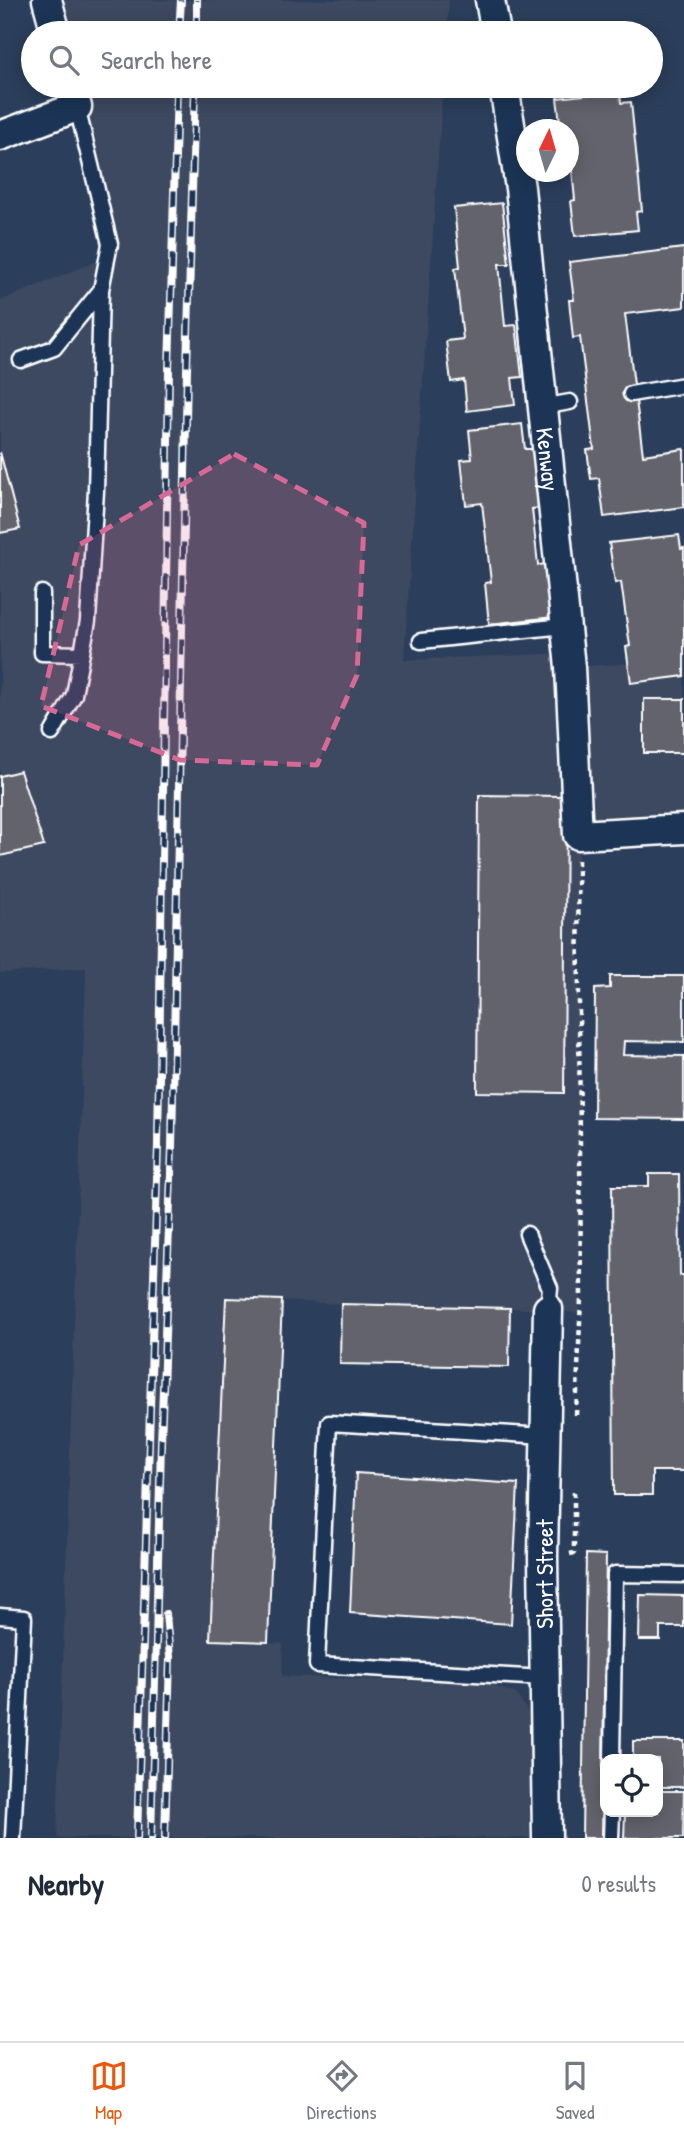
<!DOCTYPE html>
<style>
body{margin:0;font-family:"Patrick Hand",sans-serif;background:#f6f6f7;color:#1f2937}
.controls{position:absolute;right:21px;bottom:21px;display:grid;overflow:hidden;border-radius:14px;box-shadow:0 4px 18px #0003}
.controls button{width:63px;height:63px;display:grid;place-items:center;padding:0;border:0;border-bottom:2px solid #e0e1e3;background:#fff;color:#1f2937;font:35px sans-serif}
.compass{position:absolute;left:516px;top:119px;width:63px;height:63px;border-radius:50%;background:#fff;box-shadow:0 4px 18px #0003;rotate:5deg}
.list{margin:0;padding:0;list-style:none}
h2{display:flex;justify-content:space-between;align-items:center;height:91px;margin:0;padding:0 28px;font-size:30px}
h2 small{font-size:23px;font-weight:400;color:#747a83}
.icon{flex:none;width:38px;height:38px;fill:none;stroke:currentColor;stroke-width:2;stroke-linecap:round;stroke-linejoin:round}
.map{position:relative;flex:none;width:684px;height:1838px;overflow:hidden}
.search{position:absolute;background:#fff;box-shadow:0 4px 18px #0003;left:21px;right:21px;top:21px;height:77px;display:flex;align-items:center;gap:18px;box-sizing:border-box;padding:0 24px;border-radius:38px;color:#747a83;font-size:26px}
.sheet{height:203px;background:#fff}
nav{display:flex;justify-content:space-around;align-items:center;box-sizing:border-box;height:98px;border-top:2px solid #e0e1e3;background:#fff;font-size:19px;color:#747a83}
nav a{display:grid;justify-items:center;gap:4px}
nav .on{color:#ea580c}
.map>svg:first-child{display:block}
.built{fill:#3c4960}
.building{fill:#63646d;stroke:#fff;stroke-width:2}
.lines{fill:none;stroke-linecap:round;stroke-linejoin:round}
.lane-casing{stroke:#fff;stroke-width:19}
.street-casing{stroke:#fff;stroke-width:33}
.path{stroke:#fff;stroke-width:4.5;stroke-dasharray:5 5;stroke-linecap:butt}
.lane{stroke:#1d3557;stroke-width:14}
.street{stroke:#1d3557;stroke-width:28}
.rail-casing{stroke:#fff;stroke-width:8}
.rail{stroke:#1d3557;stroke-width:5;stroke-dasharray:16;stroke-linecap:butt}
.marked{fill:#d76994;fill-opacity:0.2;stroke:#d76994;stroke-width:5;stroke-dasharray:14 9;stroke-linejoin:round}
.labels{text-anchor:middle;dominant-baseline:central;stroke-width:5;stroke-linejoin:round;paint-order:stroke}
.street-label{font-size:24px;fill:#fff;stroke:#1d3557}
</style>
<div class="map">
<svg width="684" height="1838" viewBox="0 0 684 1838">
<rect width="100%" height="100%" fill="#2b3e5b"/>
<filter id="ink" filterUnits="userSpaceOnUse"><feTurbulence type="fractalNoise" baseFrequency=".0143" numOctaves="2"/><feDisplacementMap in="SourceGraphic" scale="14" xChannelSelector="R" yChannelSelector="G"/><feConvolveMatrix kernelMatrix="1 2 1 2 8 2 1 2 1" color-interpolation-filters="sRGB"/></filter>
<g filter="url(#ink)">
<!-- built -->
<path class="built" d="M47,0H449L447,33H56Z
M71,86H443L404,660L567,653L571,667L684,660V829L578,835L581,1298L579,1313L510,1308L341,1304L226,1298L210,1640L283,1644L282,1676L488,1684L516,1694L531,1716L529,1838H57L86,968L0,973V301L107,257L95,676L110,251Z"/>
<!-- building -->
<path class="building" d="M620,91L621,103L631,102L642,211L636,212L638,230L575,236L571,201L575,200L568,130H561L557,98Z
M502,203L509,264H499L505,326L516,325L522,377L512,378L515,405L467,411L464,380L451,382L446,341L463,339L455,268L460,267L454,208Z
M684,248V307L625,314L643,455L684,449V507L604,517L599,478L591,479L587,450L594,449L580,337L573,338L569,300H574L569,262Z
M522,424L525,449H534L541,508L532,509L538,565L548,564L554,617L489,624L485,583L491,582L482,503L466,505L461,460L472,459L469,430Z
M0,452L20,529L0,533Z
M679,535L681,549L684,548V676L631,683L626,647L630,646L621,582L615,583L609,543Z
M644,699H684V753H644Z
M20,771L44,846L0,856V776Z
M479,795L566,796L564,1093L477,1092Z
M610,976H684V1042L624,1041L623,1055L684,1056V1119L594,1118L595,989L610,988Z
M649,1174H679L680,1275H684V1471H652V1495H614L612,1186H649Z
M226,1298L282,1300L268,1642L210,1640Z
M341,1304L510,1308L509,1367L340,1364Z
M356,1473L518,1484L511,1624L350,1613Z
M586,1554L606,1555L602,1838H582Z
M640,1595L684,1596V1627H660V1640H639Z
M633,1741H684V1787H658V1759H633Z
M658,1791H684L683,1838H624L625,1812H658Z"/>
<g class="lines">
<defs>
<path id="lane" d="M21,360L54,348L101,290
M631,394L684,385
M542,407L570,402
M42,593V653L82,654
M421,641L564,626
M52,733L74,695L88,621L96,491L101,290L110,244L77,107
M527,1234L550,1288L548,1309
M0,1616L24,1618L13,1838
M545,1678L317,1665L329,1423L546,1436
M612,1759L615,1574L684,1575
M611,1838L612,1812"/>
<g id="street">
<path d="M47,0L56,33"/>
<path d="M490,0L496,33"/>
<path id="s1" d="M504,86L520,188L570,667L578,835L684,829"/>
<path d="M0,136L77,107L71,86"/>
<path d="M547,1838L543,1556L548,1309"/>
</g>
</defs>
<!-- lane casing -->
<use href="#lane" class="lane-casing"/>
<!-- street casing -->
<use href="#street" class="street-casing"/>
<!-- path -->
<path class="path" d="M576,1415L581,1298L578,860
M570,1554L574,1553V1490"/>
<!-- lane -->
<use href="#lane" class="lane"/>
<!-- street -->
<use href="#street" class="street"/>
<defs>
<path id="rail" d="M179,33L181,0
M197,33V0
M137,1838L158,1145L169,371L177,86
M151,1838L161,1443L172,1147L187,370L195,86
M165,1838L170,1657L166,1614"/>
</defs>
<!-- rail casing -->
<use href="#rail" class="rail-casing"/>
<!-- rail -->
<use href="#rail" class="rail"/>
</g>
</g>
<!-- marked area -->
<path class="marked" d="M234,454L364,523L357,675L317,765L180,760L41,706L79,545Z"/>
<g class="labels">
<!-- street labels -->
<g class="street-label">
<text stroke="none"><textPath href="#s1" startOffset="376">Kenway</textPath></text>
<text transform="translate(544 1574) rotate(-90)">Short Street</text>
</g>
</g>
</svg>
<div class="controls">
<button><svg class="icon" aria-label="locate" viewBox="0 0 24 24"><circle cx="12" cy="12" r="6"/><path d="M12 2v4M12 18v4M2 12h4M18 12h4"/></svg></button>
</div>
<svg class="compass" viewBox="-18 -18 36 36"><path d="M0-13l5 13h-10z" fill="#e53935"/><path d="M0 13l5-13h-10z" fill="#747a83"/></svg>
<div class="search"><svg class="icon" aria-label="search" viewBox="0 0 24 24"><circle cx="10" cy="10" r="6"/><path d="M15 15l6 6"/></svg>Search here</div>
</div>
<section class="sheet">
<h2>Nearby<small>0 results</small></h2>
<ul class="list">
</ul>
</section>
<nav>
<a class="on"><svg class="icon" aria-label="map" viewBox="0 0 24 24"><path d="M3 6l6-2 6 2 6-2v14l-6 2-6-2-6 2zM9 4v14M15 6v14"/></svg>Map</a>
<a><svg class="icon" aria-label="directions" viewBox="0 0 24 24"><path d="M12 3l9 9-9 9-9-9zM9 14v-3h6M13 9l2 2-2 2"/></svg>Directions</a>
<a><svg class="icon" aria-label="saved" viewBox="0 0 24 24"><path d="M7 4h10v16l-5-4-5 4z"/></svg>Saved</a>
</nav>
